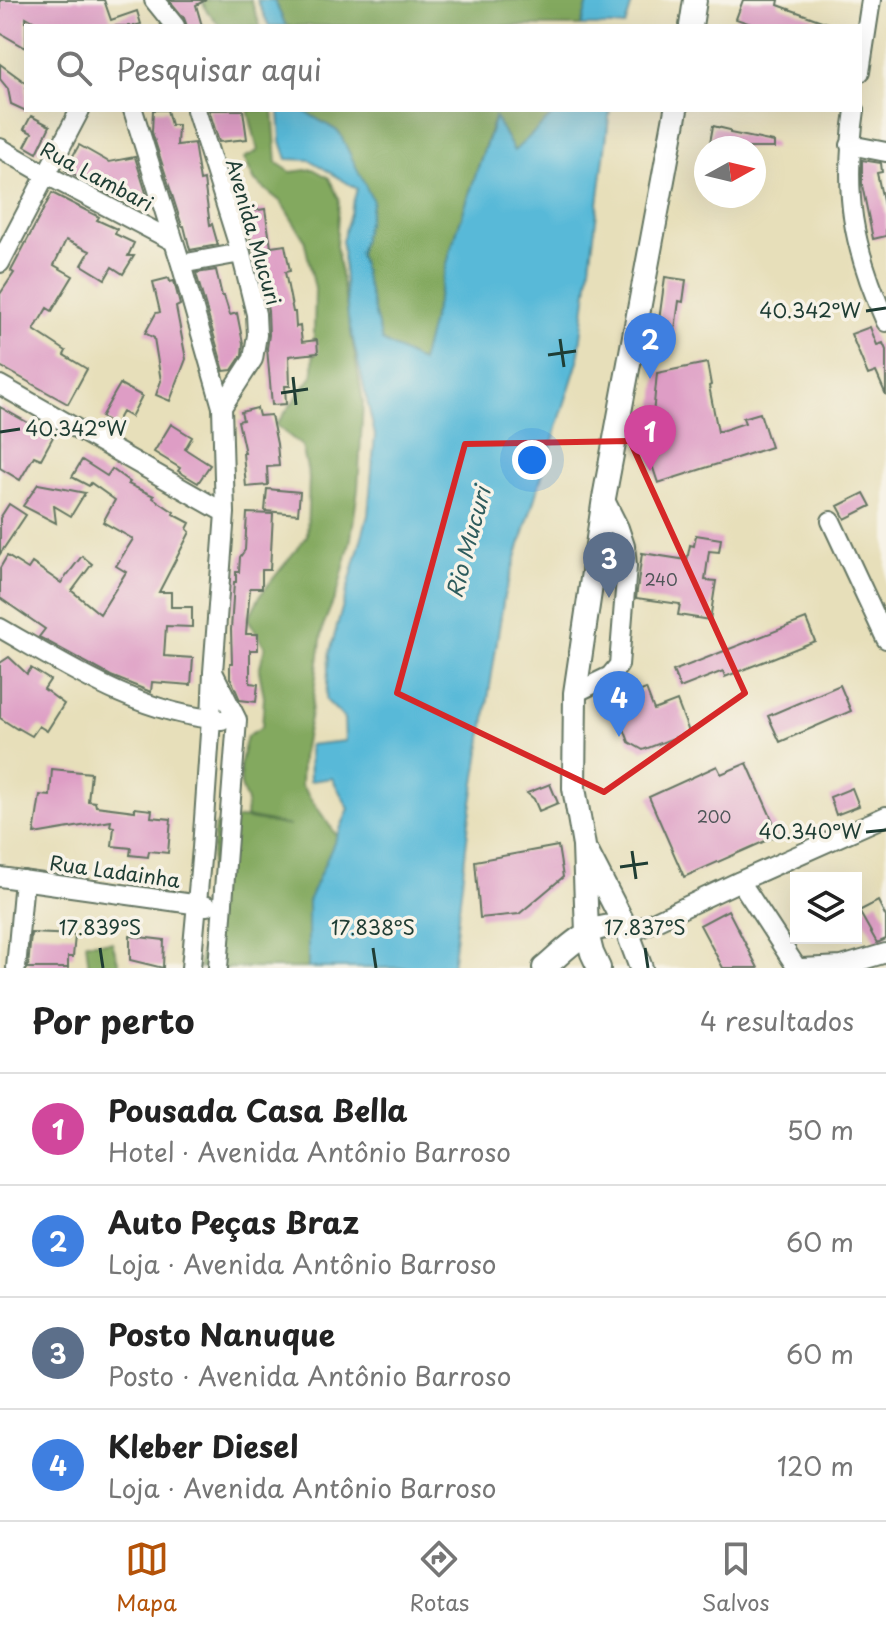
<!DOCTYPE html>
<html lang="pt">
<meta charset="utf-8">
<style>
body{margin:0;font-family:"Playpen Sans",sans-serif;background:#f2f2f2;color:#222}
.controls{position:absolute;right:24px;bottom:24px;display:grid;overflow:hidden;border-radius:0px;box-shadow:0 8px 32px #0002}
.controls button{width:72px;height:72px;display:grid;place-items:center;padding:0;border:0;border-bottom:2px solid #e0e0e0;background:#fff;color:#222;font:40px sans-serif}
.compass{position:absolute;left:694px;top:136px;width:72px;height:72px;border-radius:50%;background:#fff;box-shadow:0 8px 32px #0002;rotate:82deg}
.you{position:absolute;left:532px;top:460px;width:28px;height:28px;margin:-20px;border:6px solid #fff;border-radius:50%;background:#1a73e8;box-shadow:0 0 0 12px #1a73e833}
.badge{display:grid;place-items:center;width:52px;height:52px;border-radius:50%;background:#b45309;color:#fff;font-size:26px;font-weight:700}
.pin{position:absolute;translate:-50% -66px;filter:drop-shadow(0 2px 4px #0008)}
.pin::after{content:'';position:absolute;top:42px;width:28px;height:24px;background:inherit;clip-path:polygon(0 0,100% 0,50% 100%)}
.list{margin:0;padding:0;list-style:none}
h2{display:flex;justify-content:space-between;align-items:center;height:104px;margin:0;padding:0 32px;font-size:34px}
h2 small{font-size:26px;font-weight:400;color:#767676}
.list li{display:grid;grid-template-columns:52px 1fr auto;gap:24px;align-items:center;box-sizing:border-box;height:112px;padding:0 32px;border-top:2px solid #e0e0e0}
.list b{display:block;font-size:30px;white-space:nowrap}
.list p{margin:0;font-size:26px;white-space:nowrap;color:#767676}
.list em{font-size:26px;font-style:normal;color:#767676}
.icon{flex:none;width:44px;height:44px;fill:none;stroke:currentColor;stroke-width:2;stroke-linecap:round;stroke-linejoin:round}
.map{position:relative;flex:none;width:886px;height:968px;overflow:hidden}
.search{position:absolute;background:#fff;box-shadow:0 8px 32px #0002;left:24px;right:24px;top:24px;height:88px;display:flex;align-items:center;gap:20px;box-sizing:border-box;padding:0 28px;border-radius:0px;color:#767676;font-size:30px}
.sheet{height:552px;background:#fff}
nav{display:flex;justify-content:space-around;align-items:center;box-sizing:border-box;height:112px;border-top:2px solid #e0e0e0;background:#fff;font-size:22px;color:#767676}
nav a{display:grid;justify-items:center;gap:4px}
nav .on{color:#b45309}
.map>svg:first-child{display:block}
.forest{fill:#83a95f;stroke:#51734a;stroke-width:2}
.water{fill:#59b9d8;stroke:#3c7b86;stroke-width:2}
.building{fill:#de9dc5}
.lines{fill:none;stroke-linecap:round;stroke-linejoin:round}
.minor-casing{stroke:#657663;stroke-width:22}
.major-casing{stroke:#657663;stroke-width:26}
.minor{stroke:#fff;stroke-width:18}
.major{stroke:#fff;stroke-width:22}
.marked{fill:none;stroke:#d62828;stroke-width:6;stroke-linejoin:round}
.ticks{fill:none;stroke:#1f3d34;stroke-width:3}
.labels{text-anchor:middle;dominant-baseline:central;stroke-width:7;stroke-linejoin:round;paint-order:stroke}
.number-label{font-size:16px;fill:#4f5558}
.street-label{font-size:20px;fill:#1f3d34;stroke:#f7f3e8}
.water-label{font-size:22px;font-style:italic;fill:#2e5c5d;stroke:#f7f3e8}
.ticks-label{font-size:20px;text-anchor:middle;fill:#1f3d34;stroke:#f7f3e8;stroke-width:7;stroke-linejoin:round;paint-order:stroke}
</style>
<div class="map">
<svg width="886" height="968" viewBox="0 0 886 968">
<rect width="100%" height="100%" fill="#f7f3e8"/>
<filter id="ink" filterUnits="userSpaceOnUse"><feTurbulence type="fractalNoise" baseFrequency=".0125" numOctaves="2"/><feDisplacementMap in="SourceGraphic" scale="16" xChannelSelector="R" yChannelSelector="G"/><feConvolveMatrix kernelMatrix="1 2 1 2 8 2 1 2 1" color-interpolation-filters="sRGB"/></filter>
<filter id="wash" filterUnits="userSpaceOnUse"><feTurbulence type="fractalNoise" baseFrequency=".006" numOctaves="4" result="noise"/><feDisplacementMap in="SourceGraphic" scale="32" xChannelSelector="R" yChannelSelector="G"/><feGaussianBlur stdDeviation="1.8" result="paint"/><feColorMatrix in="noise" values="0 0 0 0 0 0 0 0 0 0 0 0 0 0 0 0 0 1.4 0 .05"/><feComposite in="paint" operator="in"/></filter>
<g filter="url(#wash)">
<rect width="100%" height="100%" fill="#e7dfba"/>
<!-- forest -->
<path class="forest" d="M202,0H251L260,26H220L206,10Z
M274,0H589L581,26H286Z
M248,110H273L277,163L291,172L313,169L329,178L339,199L336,246L363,402L358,489L351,538L339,587L323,626L311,713L302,757L301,785L337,836L308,909V968H199L215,826L242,818L290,826L246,817L247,802L241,786L240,766L247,736L262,727L264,697L259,670L265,647L248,619L261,594L307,536L309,477L302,446L276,425L313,375L315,289L304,239L281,202L255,181L244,158L258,151Z
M302,110H558L514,152L494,118L451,249L421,363L382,341L359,254L372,201L339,132Z
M86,942H112L120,968H89Z"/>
<!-- water -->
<path class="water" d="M257,0H274L286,26H269Z
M589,0H633L625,26H581Z
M279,110H302L339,132L373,201L359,254L382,341L421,362L451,249L495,117L514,151L558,110H610L578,361L504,596L469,822L452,968H308V901L349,809L332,778L310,781L309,745L345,741L344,718L326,700L329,655L368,515L375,435L348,318L342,241L357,189L310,160L287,159L281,141Z"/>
<g id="blocks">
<!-- building -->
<path class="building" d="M0,0H104L111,20L137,11L141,24L134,26H42L26,17V48L0,33Z
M169,0H206L196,5L202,26H187L184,18Z
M743,0H779L778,5L830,24V26H757L736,19Z
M0,64L26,83V111L11,104L8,89L0,79Z
M153,110H167L171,125H178L177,145L194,143L200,181L204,180L210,225L212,224L218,245L190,250L184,226H182L152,132Z
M209,110H243L247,139L219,142Z
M31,116L50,126L37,153L25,146L32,133L24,129Z
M713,126L730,130V133L774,142V148H709Z
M79,145L109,162L135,157L147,196H113L65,170Z
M862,160L881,163L882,172L877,173L886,215V236L873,239L862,185Z
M52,193L99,217L97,220L117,229L115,234L134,243L128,256H134L123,274L112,267L105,279L82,265L90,251L66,240L54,265L73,276L52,311L47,308L34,330L66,351L64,355L87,369L68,404L0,366V294L14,273L11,271Z
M265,209L271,247L285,245L290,271L285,272L293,312H295L296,327L300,326L302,342L317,340L318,353L289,356L290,386H285L286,404L272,405L267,348L269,335L268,311L254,250H253L249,233H247L241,213Z
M216,270L222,296H224L230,315L237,313L243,343L242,355L232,370L224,371L196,273Z
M665,277L686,280L683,302L679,301L673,344L656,342Z
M169,278L170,282L174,281L180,305L176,307L186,359L170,401L156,395L161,381L154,338L145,333L156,313L160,312L153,282Z
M870,327L877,345L883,343L886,350V395L876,372L868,375L851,334Z
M707,363L711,385L709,386L718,432L745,423L743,418L760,413L771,447L658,483L649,456L657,373Z
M120,384L142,396L131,417L122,412L115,425L101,417Z
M0,407L53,437L41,459L34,456L20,480L0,468Z
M257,408L259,416L271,415L277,444L279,466L267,467L268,485L246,487L243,453H245L238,421L243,420L241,412Z
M171,424L192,437L185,449L210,465L198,483L178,471L180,468L154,452Z
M82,460L107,476L112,469L130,482L128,484L154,496L153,498L174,512L173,514L190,523L187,529L190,532L159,592H171V607H192V627L166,626L164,656L193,658L191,685L152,682L151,692L111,676L39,637L45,629L0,598V568L7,556L28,569L32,563L61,583L82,556L92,564L72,591L100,614L126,572L116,566L133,539L103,522L115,500L91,483L89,486L72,477Z
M38,484L65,489L85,493L71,516L54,506L56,523L23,506Z
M267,489L300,492L298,514L265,511Z
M864,493L871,506L845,519L838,506Z
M9,504L26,515L0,554V518Z
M247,513L273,514L270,570H262V588H250L246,634H258V650H250V683L258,684L256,702L240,700L231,679L230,678V663H232L231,630L234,582H236V572H239L240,557L245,550Z
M696,535L721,539L719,552L709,551L705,580L716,581L710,620L678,615L680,604L636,598L642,553L687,560L690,545L694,546Z
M806,619L815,641L725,677L723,671L680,688L673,671Z
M9,657L27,674L31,668L50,680L44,689L64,704L47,731L39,726L32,736L18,728L17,729L0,718V663Z
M840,685L851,711L780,742L768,716Z
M646,689L654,710L677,701L689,732L643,750L629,742L616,707L630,701L628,696Z
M747,763L779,835L684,877L649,797L717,766L721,774Z
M52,769L91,773L88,801L95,802L96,806L135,811V808L152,810L151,817L171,819L168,853L149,851L148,857L130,855L131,848L112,846L114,827L110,826L111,821L34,834L40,795L50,796Z
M550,784L558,803L539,811L534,799L527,793Z
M852,788L859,806L836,815L830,797Z
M558,846L563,877L519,914L480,918L475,861Z
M878,901L886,917V939L877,943L859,911Z
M728,910L758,968H723L700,925Z
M31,933L75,935L73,957H68V968H28Z
M130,936L164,940L163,968L130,960Z"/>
</g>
</g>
<g filter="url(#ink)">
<use href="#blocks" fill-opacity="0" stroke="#657663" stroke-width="2"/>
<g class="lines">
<defs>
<path id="minor" d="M154,0L175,26
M860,72L871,0
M133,110L181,264L222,407
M855,110C843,193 852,246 886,322
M850,145L886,152
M0,148L45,174L173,241
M0,263L80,110
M181,264L241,253
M0,385L225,513
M831,521L886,639
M0,628C70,668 139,714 222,720
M214,674L237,720L218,968
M575,693L610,676L619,665L627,566L625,546L619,528L604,498
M0,877L207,906
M740,881L797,968
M628,934L740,881L886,816
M16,968L24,880
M191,968L202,848L211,719L213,672L225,513L222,407L253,359L257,335L256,314L241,253L196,110
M802,968L842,966L886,953"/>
<path id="major" d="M691,26L695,0
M588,854L626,928L641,968
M544,968C568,948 591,919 626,928
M599,968L592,953L587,933L584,846L574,788L575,693L604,498L676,110"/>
</defs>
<!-- minor casing -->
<use href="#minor" class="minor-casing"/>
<!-- major casing -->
<use href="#major" class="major-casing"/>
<!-- minor -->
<use href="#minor" class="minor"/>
<!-- major -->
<use href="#major" class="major"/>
</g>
</g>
<!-- marked area -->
<path class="marked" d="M630,441L745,693L604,792L397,693L465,444Z"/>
<!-- ticks -->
<path class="ticks" d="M866,311L886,308M560,339L564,367M548,355L576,351M293,377L296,405M281,393L308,389M0,432L20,429M866,832L886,830M632,851L636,879M620,867L648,863M100,948L103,968M373,948L376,968M645,948L648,968"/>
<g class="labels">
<!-- number labels -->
<g class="number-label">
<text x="661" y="579">240</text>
<text x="714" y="816">200</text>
</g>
<!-- street labels -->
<g class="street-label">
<text transform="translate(97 176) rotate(28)">Rua Lambari</text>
<text transform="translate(254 232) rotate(74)">Avenida Mucuri</text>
<text transform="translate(115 871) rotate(8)">Rua Ladainha</text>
</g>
<!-- water labels -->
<g class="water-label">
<text transform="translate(467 542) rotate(-75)">Rio Mucuri</text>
</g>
</g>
<g class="ticks-label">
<text x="810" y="318">40.342°W</text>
<text x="76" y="436">40.342°W</text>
<text x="810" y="839">40.340°W</text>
<text x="100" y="935">17.839°S</text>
<text x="373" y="935">17.838°S</text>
<text x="645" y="935">17.837°S</text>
</g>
</svg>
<div class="controls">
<button><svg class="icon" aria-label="layers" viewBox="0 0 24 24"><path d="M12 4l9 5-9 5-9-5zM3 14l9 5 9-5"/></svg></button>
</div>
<svg class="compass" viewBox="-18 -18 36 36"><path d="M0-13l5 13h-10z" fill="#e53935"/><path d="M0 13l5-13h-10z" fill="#767676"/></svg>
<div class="you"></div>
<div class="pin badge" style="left:650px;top:471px;background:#d1479c">1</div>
<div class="pin badge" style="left:650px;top:379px;background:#3f7fe0">2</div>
<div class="pin badge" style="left:609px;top:598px;background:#5c6f8a">3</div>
<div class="pin badge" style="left:619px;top:737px;background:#3f7fe0">4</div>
<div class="search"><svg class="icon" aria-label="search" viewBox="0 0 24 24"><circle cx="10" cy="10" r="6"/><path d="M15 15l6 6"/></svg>Pesquisar aqui</div>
</div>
<section class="sheet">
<h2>Por perto<small>4 resultados</small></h2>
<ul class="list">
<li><span class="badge" style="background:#d1479c">1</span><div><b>Pousada Casa Bella</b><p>Hotel · Avenida Antônio Barroso</p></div><em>50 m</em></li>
<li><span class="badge" style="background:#3f7fe0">2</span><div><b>Auto Peças Braz</b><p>Loja · Avenida Antônio Barroso</p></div><em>60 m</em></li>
<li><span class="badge" style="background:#5c6f8a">3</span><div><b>Posto Nanuque</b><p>Posto · Avenida Antônio Barroso</p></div><em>60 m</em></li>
<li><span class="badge" style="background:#3f7fe0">4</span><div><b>Kleber Diesel</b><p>Loja · Avenida Antônio Barroso</p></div><em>120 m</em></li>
</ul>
</section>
<nav>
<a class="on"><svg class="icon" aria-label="map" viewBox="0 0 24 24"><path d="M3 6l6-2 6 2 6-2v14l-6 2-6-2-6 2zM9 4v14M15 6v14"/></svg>Mapa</a>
<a><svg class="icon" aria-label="directions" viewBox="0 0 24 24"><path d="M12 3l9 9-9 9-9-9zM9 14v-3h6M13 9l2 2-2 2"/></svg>Rotas</a>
<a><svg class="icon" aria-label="saved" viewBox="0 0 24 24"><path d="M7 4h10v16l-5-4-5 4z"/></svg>Salvos</a>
</nav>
